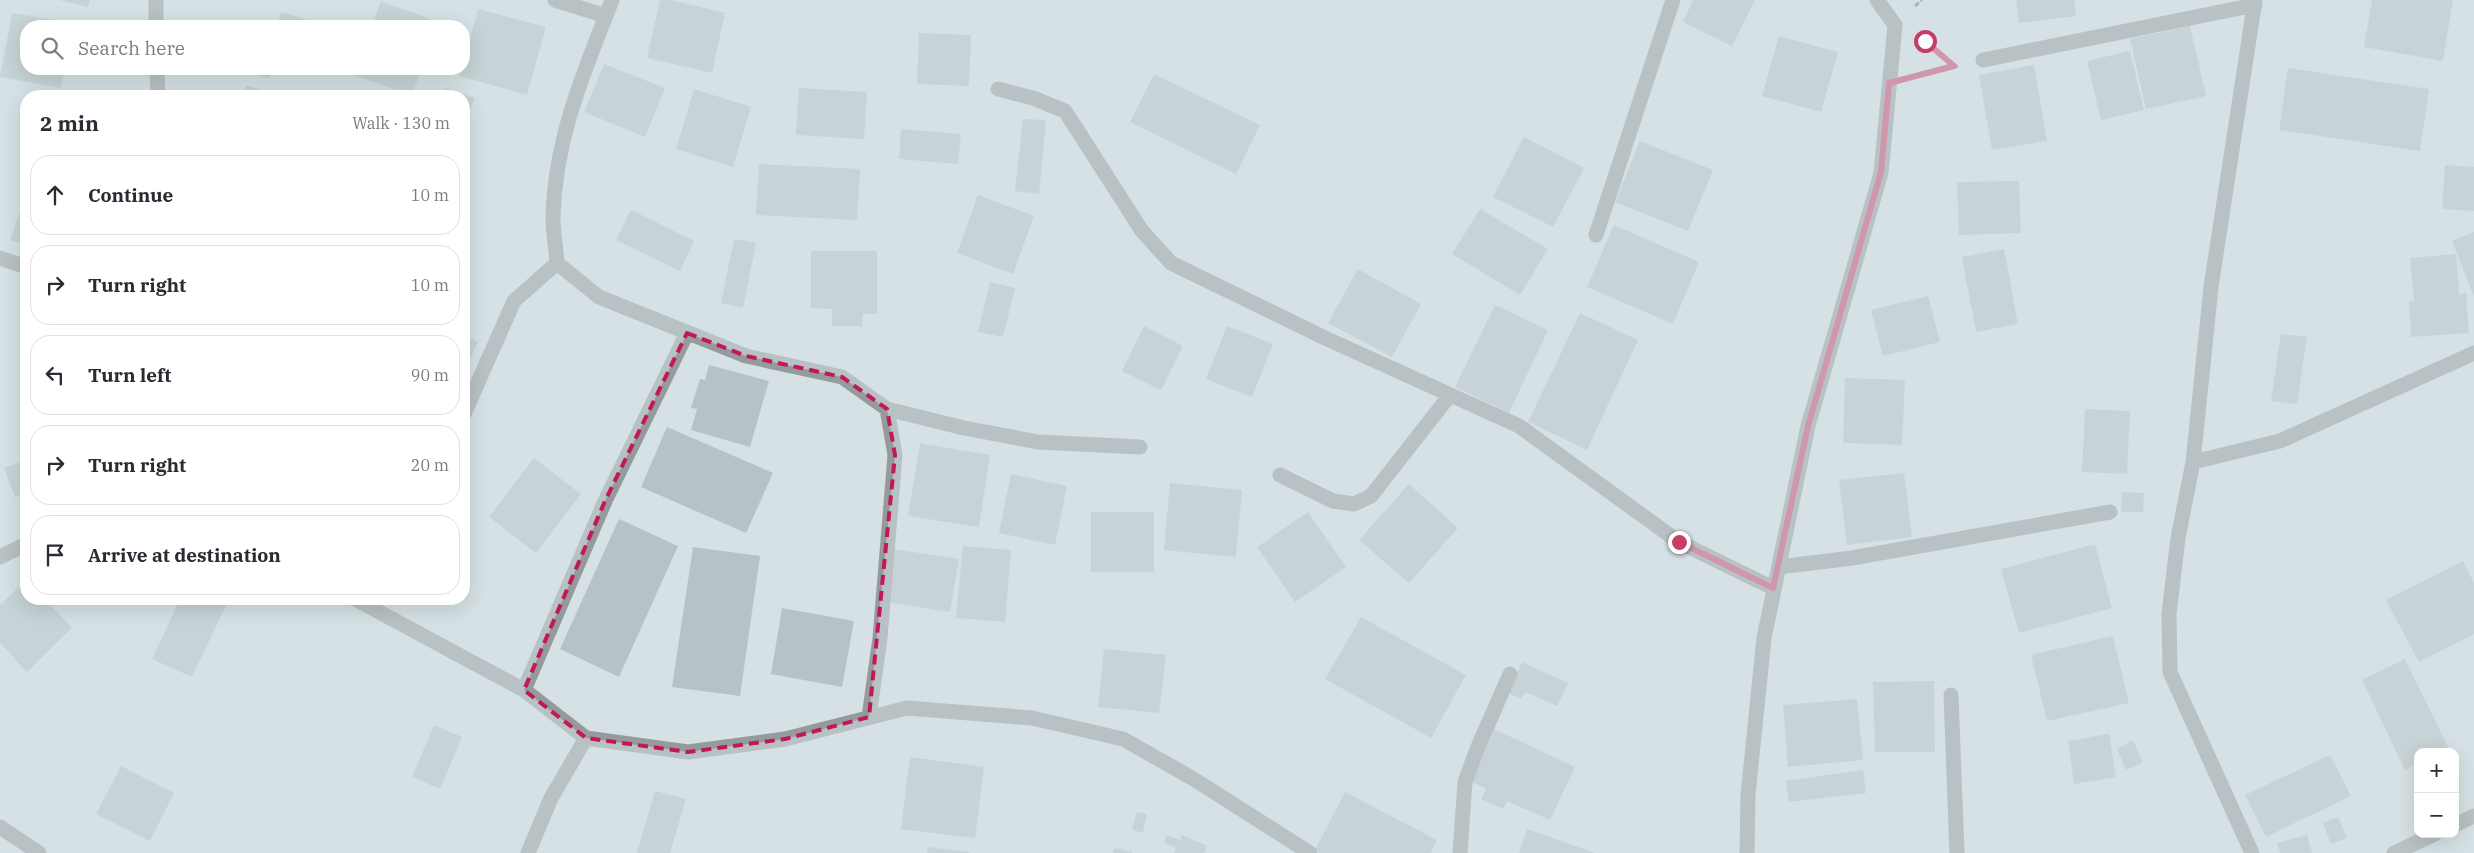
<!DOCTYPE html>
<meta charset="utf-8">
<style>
body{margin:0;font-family:"IBM Plex Serif",serif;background:#f2f2f3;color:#2b2b33}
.controls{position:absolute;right:15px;bottom:15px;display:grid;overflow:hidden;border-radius:10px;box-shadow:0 5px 20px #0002}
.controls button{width:45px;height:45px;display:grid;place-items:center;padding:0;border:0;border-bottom:1px solid #e1e1e2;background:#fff;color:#2b2b33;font:25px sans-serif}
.stop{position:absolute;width:15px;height:15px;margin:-11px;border:4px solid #ca3c68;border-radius:50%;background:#fff}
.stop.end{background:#ca3c68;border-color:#fff;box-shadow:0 1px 5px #0008}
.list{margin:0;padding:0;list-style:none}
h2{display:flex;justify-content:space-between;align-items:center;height:65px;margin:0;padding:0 20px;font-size:21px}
h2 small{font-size:16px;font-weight:400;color:#7c7c81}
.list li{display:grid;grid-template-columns:32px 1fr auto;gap:15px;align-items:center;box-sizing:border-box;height:80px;margin:0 10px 10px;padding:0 10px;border:1px solid #e1e1e2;border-radius:20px}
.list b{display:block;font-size:19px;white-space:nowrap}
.list em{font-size:16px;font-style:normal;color:#7c7c81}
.icon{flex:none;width:28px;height:28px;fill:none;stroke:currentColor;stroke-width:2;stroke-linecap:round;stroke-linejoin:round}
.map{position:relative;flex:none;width:2474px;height:853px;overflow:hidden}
.search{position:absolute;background:#fff;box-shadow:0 5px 20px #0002;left:20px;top:20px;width:450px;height:55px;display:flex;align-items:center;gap:12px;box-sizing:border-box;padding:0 18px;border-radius:20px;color:#7c7c81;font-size:19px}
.panel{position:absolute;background:#fff;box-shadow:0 5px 20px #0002;left:20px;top:90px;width:450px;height:515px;border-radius:20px}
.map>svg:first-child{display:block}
.building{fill:#b7c2c6}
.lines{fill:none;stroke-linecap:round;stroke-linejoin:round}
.path{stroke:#798183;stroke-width:3;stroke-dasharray:5 2.5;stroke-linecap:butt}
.minor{stroke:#959a9c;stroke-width:15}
.route{stroke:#ca3c68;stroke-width:6}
.marked{fill:none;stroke:#c2185b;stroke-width:4;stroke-dasharray:10 6;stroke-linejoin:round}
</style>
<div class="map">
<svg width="2474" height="853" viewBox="0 0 2474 853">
<rect width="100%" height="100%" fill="#d5e1e4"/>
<!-- building -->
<path class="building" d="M59,0H90L88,7Z
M660,0H671L725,13L712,73L647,58Z
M1693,0H1755L1732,46L1683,22Z
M2016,0H2074L2076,16L2019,23Z
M2372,0H2453L2443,61L2364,47Z
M381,1L438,22L437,26H372Z
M478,9L546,27L527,95L460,76Z
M281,12L328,26H277Z
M12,13L73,23L72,26H26V69H65L61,88L0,77Z
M2190,26L2206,96L2146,109L2130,39Z
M919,33L971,35L969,86L917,84Z
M1779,36L1838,52L1821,112L1762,96Z
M2130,51L2144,110L2101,120L2087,61Z
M604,64L665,88L645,137L584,112Z
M2034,65L2047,141L1992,150L1979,75Z
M2288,68L2429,89L2420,151L2279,130Z
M244,69H272L269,78L244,71Z
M356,69H421L412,96L354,75Z
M1154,74L1260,125L1236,174L1130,122Z
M246,85L282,96H243Z
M446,88L475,98L464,126V96H443Z
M799,88L867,92L864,139L796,135Z
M694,89L751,107L733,167L676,149Z
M1023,119L1046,120L1039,194L1015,191Z
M901,129L961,134L958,164L899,159Z
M1524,137L1584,168L1553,227L1493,197Z
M1640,141L1713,170L1688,231L1615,202Z
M759,164L860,169L857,220L756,215Z
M2445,165L2474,167V211L2442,209Z
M2019,181L2021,233L1959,235L1957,182Z
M26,194V245L10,240Z
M978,195L1034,216L1013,274L957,253Z
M1480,209L1548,249L1520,295L1452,254Z
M631,210L694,241L680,271L616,240Z
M1614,225L1699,262L1673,324L1587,287Z
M2474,232V297L2452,241Z
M734,239L756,243L743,308L721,303Z
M2004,249L2018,324L1976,332L1962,257Z
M811,251H877V314H863L862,326H832V309L811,308Z
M2456,254L2459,294L2466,293L2469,333L2411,337L2409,301H2414L2410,258Z
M1358,269L1421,304L1392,357L1328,323Z
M990,282L1015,288L1003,337L978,332Z
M1928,296L1940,342L1883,356L1871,310Z
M1495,305L1548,330L1509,413L1455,387Z
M1580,313L1638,340L1587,450L1528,422Z
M1144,326L1183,346L1161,390L1122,371Z
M1227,326L1273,344L1252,397L1206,379Z
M2281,334L2307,337L2297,404L2271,401Z
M464,335L478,342L464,372Z
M709,365L769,381L750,447L691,430L697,409L691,408L700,379L705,380Z
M1845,378L1905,380L1902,445L1843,443Z
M2085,409L2130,411L2127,474L2082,472Z
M667,427L773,473L746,533L641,487Z
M920,443L990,455L979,527L908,516Z
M534,458L581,494L536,553L489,517Z
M26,460V493L15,497L4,468Z
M1904,473L1912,537L1847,545L1839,480Z
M1011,474L1067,486L1055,545L999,533Z
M1170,483L1242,490L1236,557L1164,550Z
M1409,484L1458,528L1409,583L1359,540Z
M2122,492L2144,493L2143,512H2121Z
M1091,512H1154V572H1091Z
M1308,512L1346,567L1295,602L1257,547Z
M619,519L678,546L619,677L560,649Z
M2095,544L2112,608L2019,633L2001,569Z
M963,546L1011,550L1005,622L956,618Z
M693,547L760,556L740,696L672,687Z
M894,549L959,559L950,612L885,602Z
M2463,561L2474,583V634L2419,662L2386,600Z
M26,580V599H44L72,628L27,672L0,643V605Z
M180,599H229L192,677L152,659Z
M782,608L854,621L842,687L771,674Z
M1361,617L1466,675L1431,738L1325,679Z
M2113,636L2129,703L2047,721L2031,655Z
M1104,649L1166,655L1159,713L1098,707Z
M2405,659L2449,749L2442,752H2418V764L2405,770L2362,680Z
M1522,662L1568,683L1557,706L1525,692L1521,699L1508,693Z
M1934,681L1935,752H1875L1873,682Z
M1857,699L1863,760L1788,767L1783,705Z
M434,725L462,737L440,789L412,777Z
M1494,729L1575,767L1550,820L1507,801L1503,809L1481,799L1486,789L1470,781Z
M2109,734L2116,777L2074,784L2068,741Z
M2133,740L2143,762L2126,770L2117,749Z
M2330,755L2351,796L2266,837L2245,795Z
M910,757L984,767L975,838L901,829Z
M121,766L174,793L150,841L96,814Z
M1863,770L1866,793L1789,802L1786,781Z
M655,791L686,799L670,853H637Z
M1345,792L1437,840L1431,853H1320L1315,850Z
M1137,812L1147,814L1143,833L1132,830Z
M2338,817L2347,838L2331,844L2323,823Z
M1527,829L1595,853H1519Z
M1167,835L1180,840L1182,835L1207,846L1204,853H1174L1176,848L1164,842Z
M2307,835L2312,853H2280L2277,843Z
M928,847L969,852V853H927Z
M1114,848L1132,852V853H1113Z"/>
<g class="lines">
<!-- path -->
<path class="path" d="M1915,6L1922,0
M1920,38L1954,67L1958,66
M1918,76L1953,67"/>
<!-- minor -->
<path class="minor" d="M156,0V26
M555,0L606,16
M1983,60L2255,5
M157,69L158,96
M998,89L1033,98L1065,111L1142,231L1171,263L1325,338L1519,426L1679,542L1773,588
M1596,235L1673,0
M0,258L26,267
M557,263L599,297L746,356L842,377L887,409L895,455L880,638L869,717
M887,409L964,428L1038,442L1140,447
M464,414L514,301L557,263C556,248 553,232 553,217C555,137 584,73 612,0
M2193,462L2280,441L2474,353
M1280,475L1333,501L1354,504L1371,496L1450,395
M0,557L26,544
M1779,567L1852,558L2110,512
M355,599L524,690L586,738L688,752L785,739L907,708L1032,718L1123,739L1192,778L1310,853
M524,690L605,501L687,333
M1951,695L1957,853
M2455,825L2474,816
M0,827L39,853
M528,853L551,798L586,738
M1460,853L1465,782L1477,749L1510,674
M1747,853L1748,795L1764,638L1808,426L1881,173L1895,25L1877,0
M2252,853L2170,672L2169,614L2178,538L2193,462L2211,287L2255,0
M2394,853L2435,834"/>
</g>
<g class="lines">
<!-- route -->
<path class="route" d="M1679,542L1773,588L1808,426L1881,172L1889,83L1954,66L1925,41"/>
</g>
<!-- marked area -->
<path d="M0 0H2474V853H0ZM687,333L746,356L842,377L887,409L895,455L869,717L785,739L688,752L586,738L524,690L605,501Z" fill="#d5e1e4" fill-opacity=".55" fill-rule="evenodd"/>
<path class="marked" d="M687,333L746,356L842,377L887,409L895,455L869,717L785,739L688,752L586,738L524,690L605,501Z"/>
</svg>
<div class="controls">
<button>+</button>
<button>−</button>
</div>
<div class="stop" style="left:1925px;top:41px"></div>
<div class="stop end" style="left:1679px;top:542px"></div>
<div class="search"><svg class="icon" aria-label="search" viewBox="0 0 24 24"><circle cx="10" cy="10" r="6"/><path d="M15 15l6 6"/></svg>Search here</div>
<section class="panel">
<h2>2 min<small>Walk · 130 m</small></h2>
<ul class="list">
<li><svg class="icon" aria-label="ahead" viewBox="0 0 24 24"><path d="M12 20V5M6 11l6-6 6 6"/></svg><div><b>Continue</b></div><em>10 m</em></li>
<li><svg class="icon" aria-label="right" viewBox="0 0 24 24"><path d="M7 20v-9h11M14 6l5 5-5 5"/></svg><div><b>Turn right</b></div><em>10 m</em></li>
<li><svg class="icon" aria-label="left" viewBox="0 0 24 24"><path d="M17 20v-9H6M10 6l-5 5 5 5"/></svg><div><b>Turn left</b></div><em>90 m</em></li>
<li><svg class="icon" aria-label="right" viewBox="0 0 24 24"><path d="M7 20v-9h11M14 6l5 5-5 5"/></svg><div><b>Turn right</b></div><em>20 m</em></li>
<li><svg class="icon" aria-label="arrive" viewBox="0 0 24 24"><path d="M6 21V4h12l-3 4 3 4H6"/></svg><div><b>Arrive at destination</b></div></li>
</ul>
</section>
</div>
